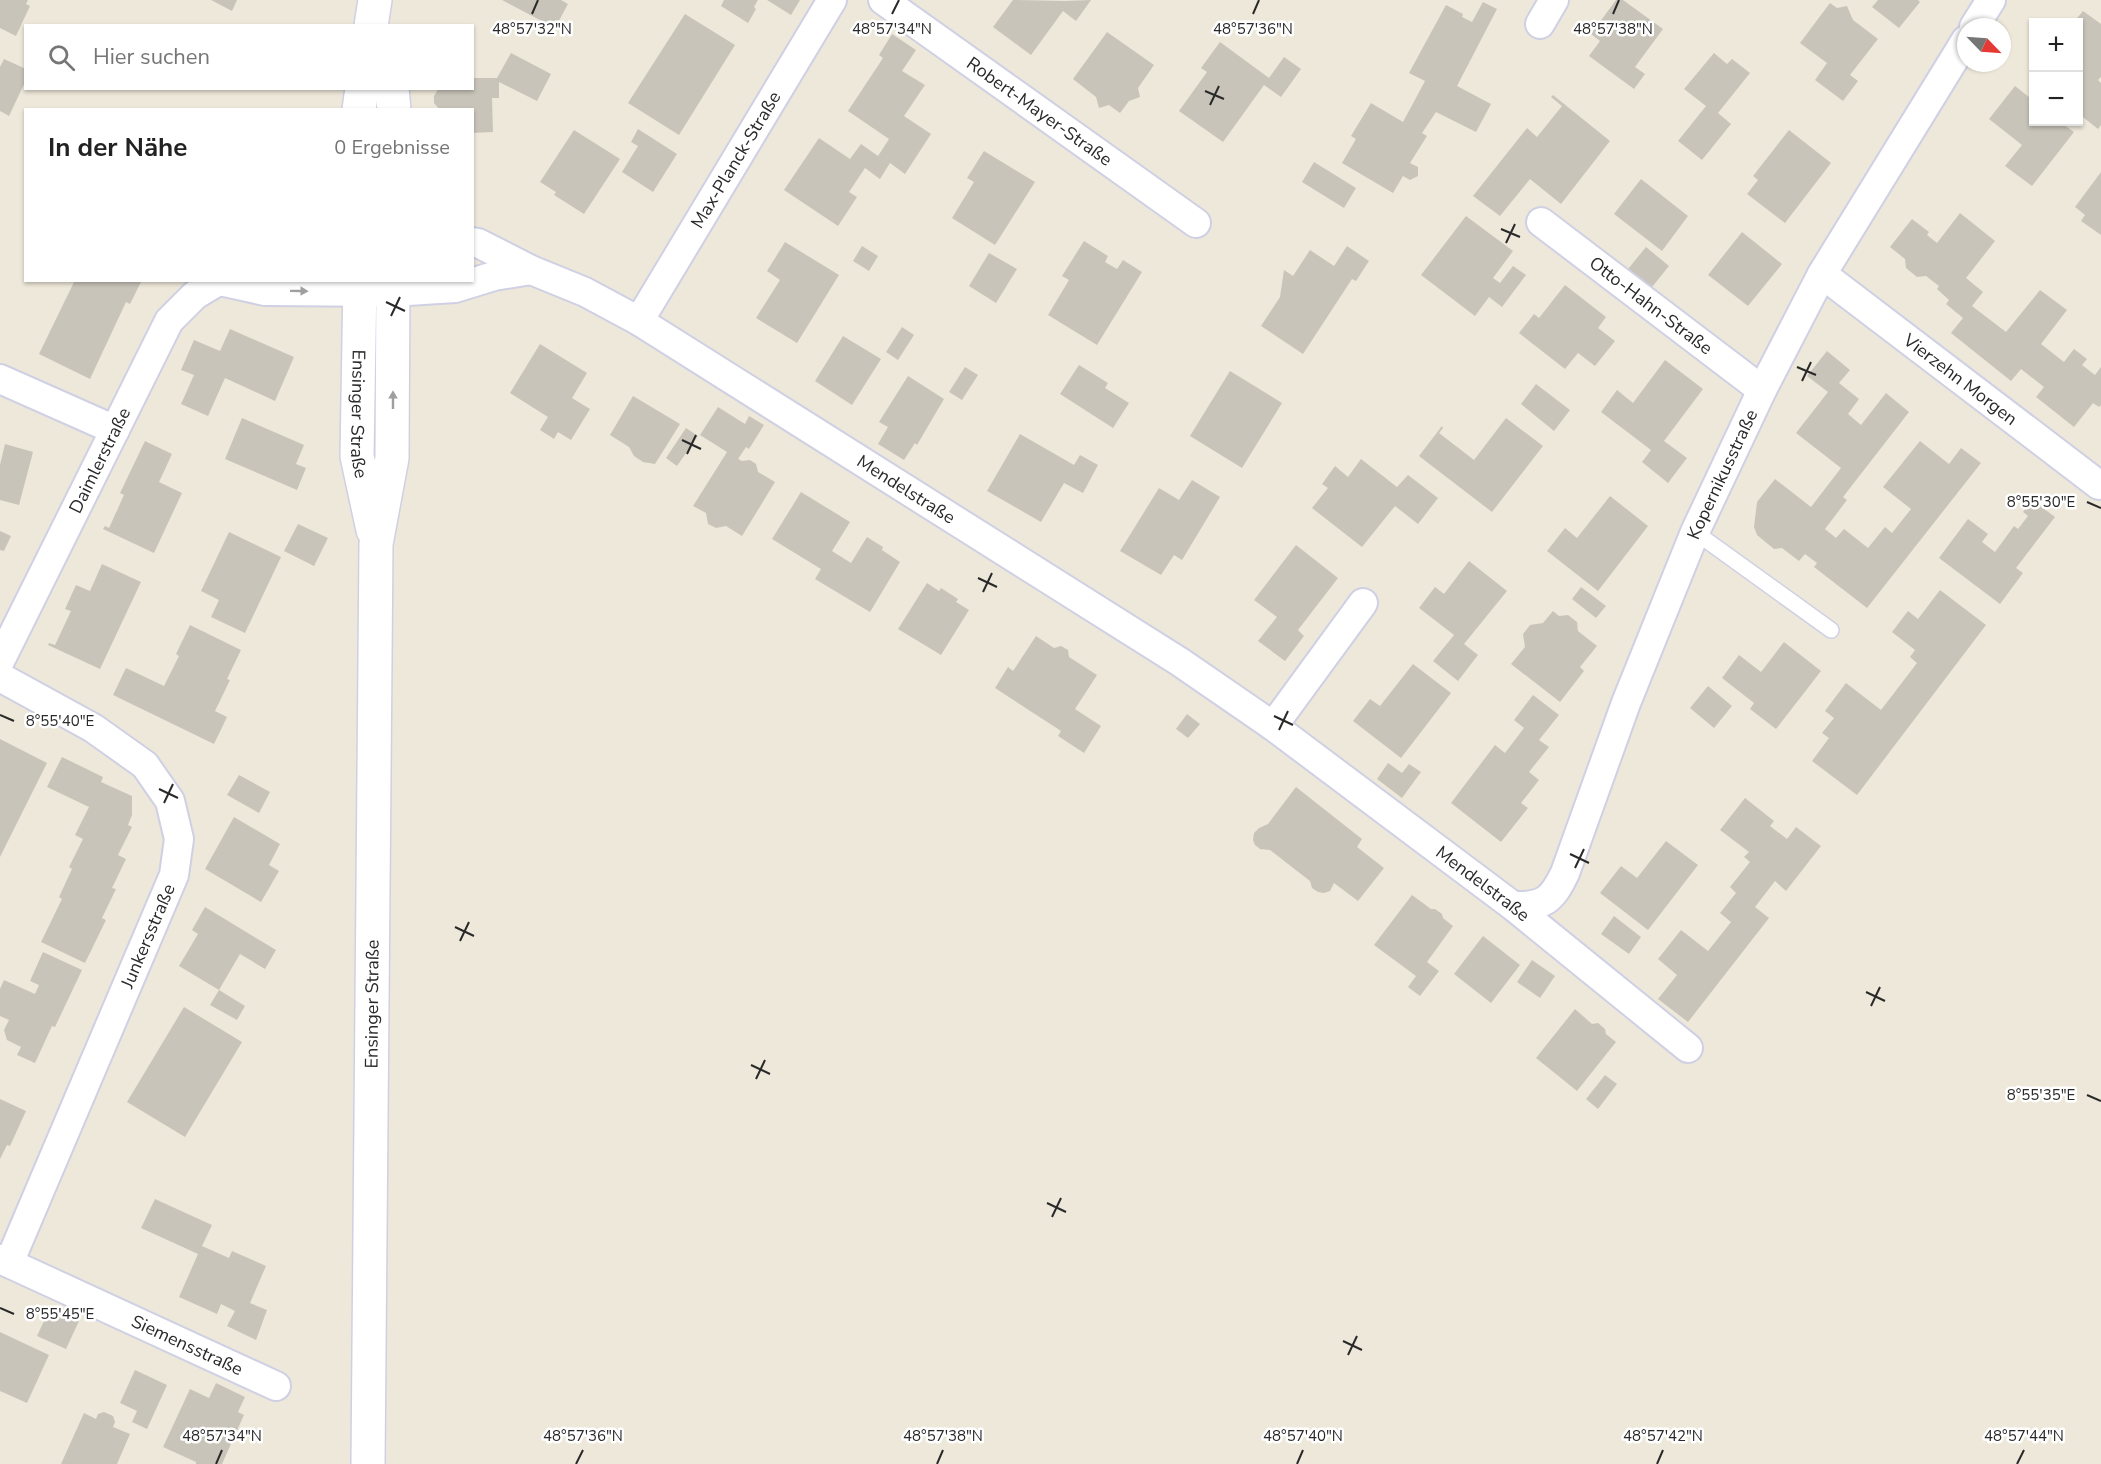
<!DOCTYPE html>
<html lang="de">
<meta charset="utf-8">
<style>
body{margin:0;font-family:"Nunito Sans",sans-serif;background:#f6f6f6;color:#222}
.controls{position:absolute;right:18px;top:18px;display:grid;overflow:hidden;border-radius:0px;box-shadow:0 2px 4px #0004}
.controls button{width:54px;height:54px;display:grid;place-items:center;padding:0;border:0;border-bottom:2px solid #e0e0e0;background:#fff;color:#222;font:30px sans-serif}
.compass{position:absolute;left:1957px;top:18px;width:54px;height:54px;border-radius:50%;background:#fff;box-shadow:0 2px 4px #0004;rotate:115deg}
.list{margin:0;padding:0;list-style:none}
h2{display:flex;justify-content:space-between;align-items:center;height:78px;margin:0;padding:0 24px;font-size:26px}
h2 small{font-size:20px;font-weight:400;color:#767676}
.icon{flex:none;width:33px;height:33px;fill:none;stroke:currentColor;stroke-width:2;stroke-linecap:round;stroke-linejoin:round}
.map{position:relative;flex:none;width:2101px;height:1464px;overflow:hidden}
.search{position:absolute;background:#fff;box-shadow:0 2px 4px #0004;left:24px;top:24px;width:450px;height:66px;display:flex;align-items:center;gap:15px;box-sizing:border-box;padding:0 21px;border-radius:0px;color:#767676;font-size:22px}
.panel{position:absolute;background:#fff;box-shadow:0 2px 4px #0004;left:24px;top:108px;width:450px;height:174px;border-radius:0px}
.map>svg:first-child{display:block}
.building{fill:#c9c4b9}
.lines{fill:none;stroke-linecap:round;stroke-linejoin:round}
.service-casing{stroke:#cfd0e4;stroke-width:18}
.minor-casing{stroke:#cfd0e4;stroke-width:32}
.tertiary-casing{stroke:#cfd0e4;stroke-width:36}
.service{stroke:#fff;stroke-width:15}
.minor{stroke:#fff;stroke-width:28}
.tertiary{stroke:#fff;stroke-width:33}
.oneway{fill:#9f9f9f}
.ticks{fill:none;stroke:#292929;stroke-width:2}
.labels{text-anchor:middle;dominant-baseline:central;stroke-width:5;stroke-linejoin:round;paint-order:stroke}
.street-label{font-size:18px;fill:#292929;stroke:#fff}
.ticks-label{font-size:15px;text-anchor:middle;fill:#292929;stroke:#fff;stroke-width:5;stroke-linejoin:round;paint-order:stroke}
</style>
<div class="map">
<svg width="2101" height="1464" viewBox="0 0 2101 1464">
<rect width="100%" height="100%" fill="#ede8d9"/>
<!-- building -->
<path class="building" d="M0,0H28L26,4L30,6L16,36L0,28Z
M211,0H237L232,11Z
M502,0H561L568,4L555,28Z
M724,0H758L754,7L756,9L748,23L721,6Z
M767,0H800L791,15Z
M1013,0L1065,1L1091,0L1076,21L1063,11L1031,55L993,27Z
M1616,0H1623L1663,29L1635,67L1645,74L1634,89L1589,56L1600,41L1591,34Z
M1878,0H1918L1920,2L1899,28L1872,7Z
M1483,2L1497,9L1457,86L1491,104L1476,132L1436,112L1422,133L1427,136L1410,163L1418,167V176L1410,180L1403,176L1393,193L1342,163L1356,139L1351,136L1371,103L1403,122L1425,81L1409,73L1446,5L1463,14L1462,17L1472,22Z
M1830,3L1837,8L1847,6L1853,20L1878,39L1850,75L1858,81L1843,101L1815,80L1827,63L1800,43Z
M2083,11L2101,24V77L2098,80L2101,83V125L2098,129L2079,114V100L2080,98L2079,96V22H2074Z
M685,14L735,45L679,135L628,103Z
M1107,32L1154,65L1138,88L1140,97L1129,101L1120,113L1109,105L1099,108L1096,97L1073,79Z
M892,34L916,50L902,71L925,85L904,116L931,134L905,174L890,163L880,179L865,168L849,192L857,197L838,226L784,190L819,138L850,159L861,144L878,156L889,139L848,111L883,58L879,55Z
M1220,42L1269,78L1284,57L1301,69L1281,97L1264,85L1223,142L1179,111L1207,72L1201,68Z
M511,53L551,74L537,101L499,82V98H492L493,132L472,133V110H440L434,103V96L439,88H472V78H497Z
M1714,53L1727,64L1732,59L1750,73L1718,113L1731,124L1702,160L1678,141L1706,106L1684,89Z
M4,59L26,69V80L9,116L0,111V67Z
M2015,86L2034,101V122H2060L2074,132L2032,186L2005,166L2022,145L1989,119Z
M1553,95L1610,141L1561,204L1530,179L1500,216L1473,196L1527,128L1537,137L1562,106L1551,97Z
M638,129L677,154L653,192L622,172L638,146L631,142Z
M574,130L620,159L584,214L554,195L556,192L540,182Z
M1789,130L1831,163L1785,223L1747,194L1758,180L1753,176Z
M984,151L1035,182L995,245L952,218L974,182L967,178Z
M1314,162L1356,188L1344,208L1302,182Z
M2101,172V235L2081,221L2085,215L2075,207Z
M1641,179L1688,216L1662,251L1614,214Z
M1960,213L1995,241L1966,278L1983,292L1972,306L2006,332L2040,290L2067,310L2041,344L2064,362L2074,349L2087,359L2082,365L2095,375L2101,367V405L2099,407L2093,403L2074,427L2036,397L2044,387L2021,369L2011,381L1951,333L1963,318L1946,304L1949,300L1937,289L1939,286L1926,276L1917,277L1906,268L1905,259L1890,247L1912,219L1929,232L1927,235L1937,243Z
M1466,216L1513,251L1493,278L1500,283L1513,266L1526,275L1502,307L1489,297L1475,316L1421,275Z
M1742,232L1782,264L1748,306L1708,275Z
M1084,241L1108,256L1105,262L1117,269L1123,260L1142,272L1097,345L1048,315L1069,280L1062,276Z
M785,242L839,275L797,343L756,318L780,280L767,271Z
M862,246L878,256L869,271L853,261Z
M1347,246L1369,261L1356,281L1352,279L1303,354L1261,326L1280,297L1284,270L1293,276L1310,250L1334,266Z
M1646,247L1669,266L1652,287L1628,269Z
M989,253L1017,269L996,303L969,286Z
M75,280H142L130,304L126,302L90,379L39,354Z
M1565,285L1606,317L1598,328L1615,341L1595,366L1578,353L1565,369L1519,333L1534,314L1539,318Z
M902,327L914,335L898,360L886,352Z
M230,329L294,357L275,401L225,378L208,416L181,404L194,375L181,370L194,340L220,351Z
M843,336L881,359L852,405L815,381Z
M540,344L587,373L572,398L590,409L571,440L558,432L554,439L540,430L548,417L510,393Z
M1827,351L1850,370L1839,383L1859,399L1848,414L1861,425L1886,393L1909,412L1843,497L1847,500L1825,529L1836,538L1844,529L1868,548L1885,527L1892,533L1911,509L1883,487L1920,441L1949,464L1961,448L1981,463L1867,608L1814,567L1817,563L1805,554L1799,561L1782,548L1774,549L1757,535L1754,527L1757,502L1775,479L1811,507L1841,468L1796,433L1828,392L1807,376Z
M1665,360L1703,389L1664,441L1687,458L1668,483L1642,462L1651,450L1601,412L1617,390L1633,403Z
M1079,365L1108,383L1105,388L1129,403L1113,428L1060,394Z
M965,367L978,375L962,400L949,392Z
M1230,371L1282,403L1242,468L1190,436Z
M908,376L944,399L917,445L915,443L904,460L878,444L888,427L879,422Z
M1536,384L1570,410L1554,431L1521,404Z
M633,396L680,424L655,464L643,462L634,456L629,447L610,435Z
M718,407L745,424L749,416L764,425L749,449L746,447L738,459L742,461L750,460L756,464L758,472L775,482L742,536L726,526L716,528L708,524L706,513L693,506L727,452L700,435Z
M242,418L304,445L296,464L306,468L297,490L225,459Z
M1506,418L1543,446L1492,512L1419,456L1442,426L1443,428L1439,433L1474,460Z
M686,428L698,436L677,466L666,458Z
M1020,434L1074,465L1080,455L1098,465L1083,493L1064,483L1041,522L987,491Z
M145,441L172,454L159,482L182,493L154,553L103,529L105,526L109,528L124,495L120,493Z
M5,444L33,452L19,505L0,500V465Z
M1361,459L1397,487L1408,475L1438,498L1418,524L1395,506L1362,547L1312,508L1328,488L1322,484L1335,466L1348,477Z
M1192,480L1220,497L1182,560L1174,555L1161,575L1120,551L1159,488L1179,500Z
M801,492L850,522L832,551L851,563L867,537L883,547L882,550L900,562L870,612L815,579L821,569L772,539Z
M1610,496L1648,526L1598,591L1547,551L1565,528L1577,538Z
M2032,500L2055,517L2016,568L2023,573L2000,604L1939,558L1968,519L1988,534L1982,542L1995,552L2014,526L2018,529L2028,516L2023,512Z
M298,524L328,538L314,566L284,551Z
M0,531L11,536L4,551L0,550Z
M229,532L281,557L245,633L211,617L219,600L201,591Z
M1296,545L1338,578L1298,630L1304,636L1285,661L1258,641L1277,617L1254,600Z
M1469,561L1507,591L1464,644L1478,655L1458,681L1433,661L1454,635L1419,608L1435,587L1444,594Z
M102,564L141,582L100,669L48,645L49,643L55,645L71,611L65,609L76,585L90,591Z
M927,583L939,591L941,588L958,599L956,602L969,610L941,655L898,629Z
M1581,587L1606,606L1596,618L1572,599Z
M1940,590L1986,625L1857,795L1812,761L1829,738L1822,733L1834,718L1825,711L1846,683L1881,710L1917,663L1910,657L1915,650L1892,632L1908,611L1918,619Z
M1553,611L1559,616L1568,615L1577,622L1578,631L1597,646L1580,667L1584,671L1560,702L1511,664L1525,647L1523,634L1530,625L1543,623Z
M190,625L241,650L227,679L230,680L215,711L227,717L214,744L113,695L126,668L164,686L179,656L176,654Z
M1036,636L1054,648L1061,646L1068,650L1069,657L1097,675L1075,709L1101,726L1084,753L1058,736L1061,731L995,688L1008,667L1013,671Z
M1784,642L1821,671L1776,729L1750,709L1754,703L1722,678L1739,655L1761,672Z
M1413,664L1451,693L1401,758L1353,721L1370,699L1380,706Z
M1708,686L1732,706L1714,728L1690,708Z
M1533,695L1559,715L1539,740L1549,747L1529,772L1539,780L1521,803L1528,808L1501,842L1451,803L1495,745L1505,753L1524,728L1514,720Z
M1187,714L1200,724L1188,738L1176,729Z
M0,739L47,763L0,857Z
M62,757L103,777L101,782L132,796V815L128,825L132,827L118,855L126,859L112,888L116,889L102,918L106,920L85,963L41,942L62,899L59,897L72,869L69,867L83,839L75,835L89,807L47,787Z
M1388,763L1402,773L1409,764L1421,772L1402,798L1377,779Z
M239,775L270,792L259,813L227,795Z
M1296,787L1362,839L1357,847L1384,868L1358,901L1334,883L1330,891L1324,893L1318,892L1312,888L1310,881L1270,850L1260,849L1255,845L1253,840L1254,833L1259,828L1268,824Z
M1745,798L1774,821L1770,826L1787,839L1796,827L1821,846L1786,891L1775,881L1755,907L1769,918L1688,1022L1658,999L1677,975L1658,959L1681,930L1708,951L1731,922L1720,913L1736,893L1730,887L1750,862L1744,857L1749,852L1720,830Z
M234,817L280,844L269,865L279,871L261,902L205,869Z
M1666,841L1698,865L1648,930L1600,893L1621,866L1637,878Z
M1412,895L1431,909H1435L1442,914L1443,918L1453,926L1427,962L1439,971L1420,996L1408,987L1416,976L1374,945Z
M205,907L276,950L265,969L240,954L219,990L179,966L198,934L192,930Z
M1614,916L1641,937L1629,954L1601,934Z
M1483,936L1520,965L1491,1003L1454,974Z
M43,952L82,970L55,1027L52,1026L35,1063L17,1055L21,1047L7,1040L4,1030L9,1020L0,1016V989L4,980L35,994L39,985L30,981Z
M1532,960L1555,976L1540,998L1517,982Z
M219,990L245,1006L237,1020L210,1005Z
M184,1007L242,1042L185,1137L127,1102Z
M1575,1009L1592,1024L1598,1023L1605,1029L1606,1034L1616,1042L1577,1091L1536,1058Z
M1605,1075L1617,1084L1598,1109L1586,1099Z
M0,1099L26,1111L10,1146L7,1145L0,1159Z
M155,1199L212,1225L202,1246L229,1258L232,1251L266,1266L250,1303L267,1310L256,1340L227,1326L235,1311L221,1304L217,1314L179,1297L198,1254L141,1228Z
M50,1308L79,1321L66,1349L37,1336Z
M0,1332L49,1355L27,1403L0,1391Z
M135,1370L167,1385L147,1429L132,1422L137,1411L120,1403Z
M216,1383L245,1397L238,1412L244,1415L222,1464H196V1462L163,1447L190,1389L209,1398Z
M104,1412L113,1416L115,1422L113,1427L130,1434L117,1464H61L84,1413L96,1419L98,1414Z"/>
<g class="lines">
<defs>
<path id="service" d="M1695,532L1831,630"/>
<g id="minor">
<path id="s1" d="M883,0L1196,223"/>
<path d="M1540,24L1554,0"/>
<path d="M1974,27L1991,0"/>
<path id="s2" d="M1541,222L1762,390"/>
<path id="s3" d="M472,242L478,243L531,270L585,292L639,321L1180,662L1273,726L1513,906L1688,1048"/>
<path id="s4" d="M1822,274L2099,485"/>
<path d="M220,281L265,291L392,292L455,288L494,276L531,270"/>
<path id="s5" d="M639,321L832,0"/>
<path d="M0,379L115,430"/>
<path id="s6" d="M0,661L169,321L195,295L220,280"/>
<path d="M0,677L93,728L145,765L170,801L179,839L174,875L9,1263"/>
<path d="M1273,726L1363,603"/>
<path id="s7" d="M1513,906C1544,907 1552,900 1565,873L1626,703L1695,532L1762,390L1822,274L1966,40"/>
<path id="s8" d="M0,1259L276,1386"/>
</g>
<g id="tertiary">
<path d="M371,26L375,0"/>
<path d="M392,88L394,110"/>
<path d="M359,110L362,88"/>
<path id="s9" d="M360,280L357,456L373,530"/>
<path id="s10" d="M368,1464L376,544L392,458L393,280"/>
</g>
</defs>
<!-- service casing -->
<use href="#service" class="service-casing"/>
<!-- minor casing -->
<use href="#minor" class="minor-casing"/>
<!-- tertiary casing -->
<use href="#tertiary" class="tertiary-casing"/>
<!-- service -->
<use href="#service" class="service"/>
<!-- minor -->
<use href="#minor" class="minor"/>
<!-- tertiary -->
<use href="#tertiary" class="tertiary"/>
</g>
<!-- one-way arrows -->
<defs><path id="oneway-solid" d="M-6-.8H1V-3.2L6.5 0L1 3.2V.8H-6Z" transform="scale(1.5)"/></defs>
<g class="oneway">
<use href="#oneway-solid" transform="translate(299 291) rotate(1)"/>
<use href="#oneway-solid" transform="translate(393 400) rotate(-90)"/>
</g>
<!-- ticks -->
<path class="ticks" d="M532,14L538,0M892,14L899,0M1253,14L1259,0M1613,14L1619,0M1205,91L1224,99M1210,105L1219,86M1501,229L1520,237M1506,243L1515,224M386,302L405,311M391,316L400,297M1797,367L1816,375M1802,381L1811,362M682,440L701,449M687,454L696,435M2087,502L2101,508M978,578L997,587M983,592L992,573M0,715L14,721M1274,716L1293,725M1279,730L1288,711M159,789L178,798M164,803L173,784M1570,854L1589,863M1575,868L1584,849M455,927L474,936M460,941L469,922M1866,992L1885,1001M1871,1006L1880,987M751,1065L770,1074M756,1079L765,1060M2087,1095L2101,1101M1047,1203L1066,1212M1052,1217L1061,1198M0,1308L14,1314M1343,1341L1362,1350M1348,1355L1357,1336M216,1464L222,1450M576,1464L583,1450M937,1464L943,1450M1297,1464L1303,1450M1657,1464L1663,1450M2017,1464L2024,1450"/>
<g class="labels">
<!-- street labels -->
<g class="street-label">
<text stroke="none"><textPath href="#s1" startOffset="192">Robert-Mayer-Straße</textPath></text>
<text stroke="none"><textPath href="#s5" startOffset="188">Max-Planck-Straße</textPath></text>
<text stroke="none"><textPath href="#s2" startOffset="138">Otto-Hahn-Straße</textPath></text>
<text stroke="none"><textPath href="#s4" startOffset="174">Vierzehn Morgen</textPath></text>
<text stroke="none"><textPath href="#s9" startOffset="134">Ensinger Straße</textPath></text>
<text stroke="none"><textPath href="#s6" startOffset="224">Daimlerstraße</textPath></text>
<text stroke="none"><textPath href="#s7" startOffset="496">Kopernikusstraße</textPath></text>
<text stroke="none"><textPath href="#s3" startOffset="501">Mendelstraße</textPath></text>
<text stroke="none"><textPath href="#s3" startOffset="1200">Mendelstraße</textPath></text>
<text transform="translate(148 936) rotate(-67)">Junkersstraße</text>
<text stroke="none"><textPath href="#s10" startOffset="460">Ensinger Straße</textPath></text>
<text stroke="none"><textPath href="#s8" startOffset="206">Siemensstraße</textPath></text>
</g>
</g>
<g class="ticks-label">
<text x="532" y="34">48°57'32"N</text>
<text x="892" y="34">48°57'34"N</text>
<text x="1253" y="34">48°57'36"N</text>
<text x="1613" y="34">48°57'38"N</text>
<text x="2041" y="507">8°55'30"E</text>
<text x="60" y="726">8°55'40"E</text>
<text x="2041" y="1100">8°55'35"E</text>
<text x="60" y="1319">8°55'45"E</text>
<text x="222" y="1441">48°57'34"N</text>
<text x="583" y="1441">48°57'36"N</text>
<text x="943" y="1441">48°57'38"N</text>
<text x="1303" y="1441">48°57'40"N</text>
<text x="1663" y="1441">48°57'42"N</text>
<text x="2024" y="1441">48°57'44"N</text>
</g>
</svg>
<div class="controls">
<button>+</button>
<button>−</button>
</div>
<svg class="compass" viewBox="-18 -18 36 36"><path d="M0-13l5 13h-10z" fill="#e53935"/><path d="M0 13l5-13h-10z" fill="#767676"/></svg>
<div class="search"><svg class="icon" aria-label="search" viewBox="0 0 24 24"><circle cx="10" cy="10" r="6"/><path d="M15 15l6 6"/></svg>Hier suchen</div>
<section class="panel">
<h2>In der Nähe<small>0 Ergebnisse</small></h2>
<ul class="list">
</ul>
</section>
</div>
